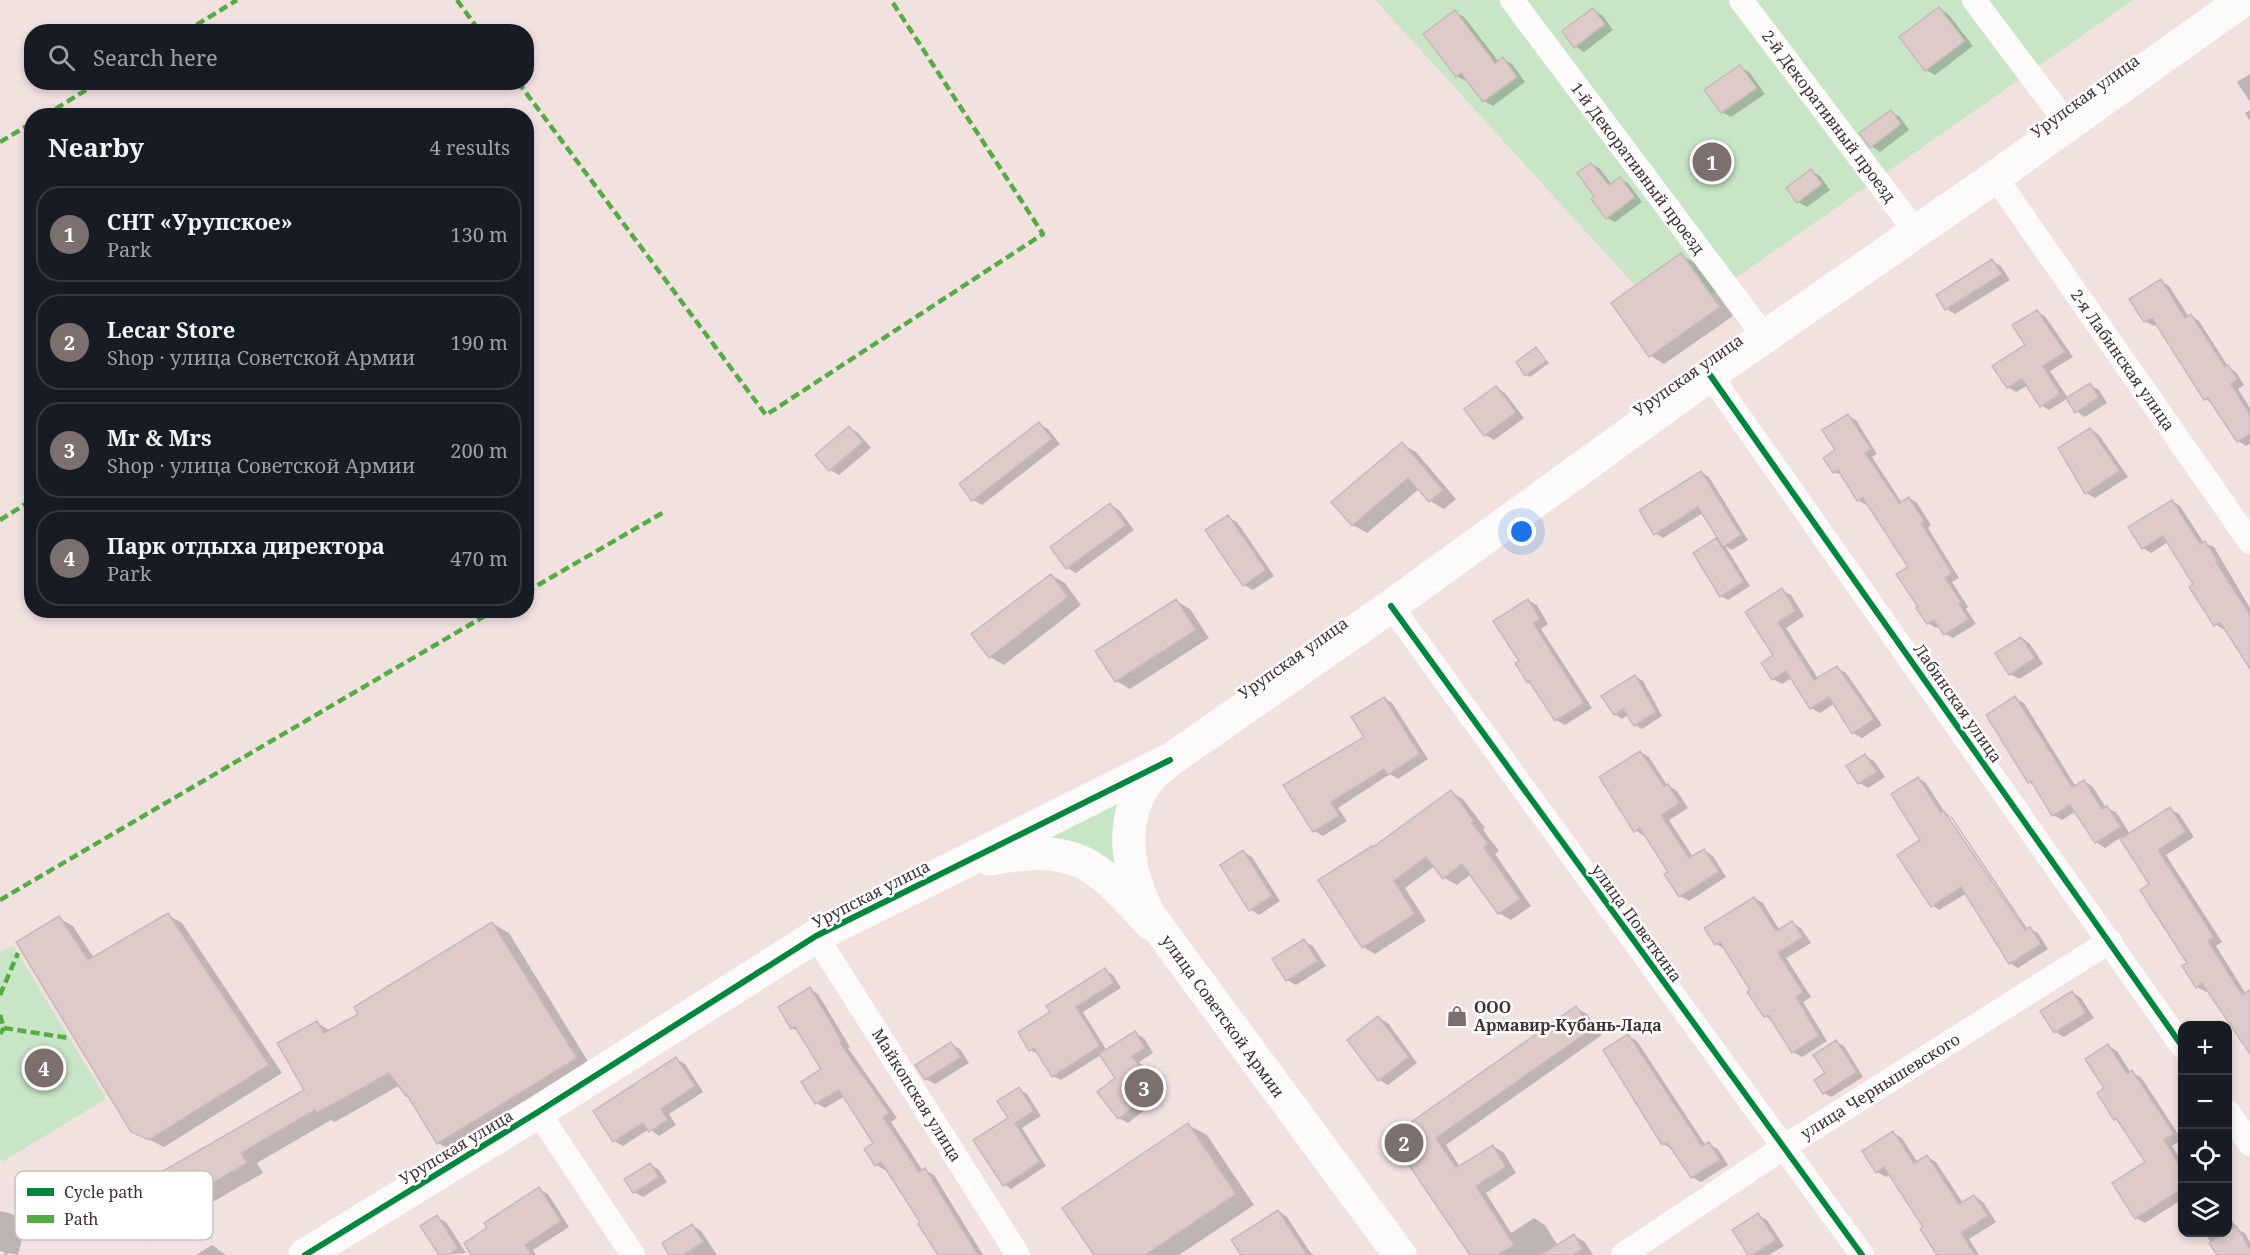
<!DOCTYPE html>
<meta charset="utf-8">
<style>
body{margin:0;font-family:"Noto Serif",serif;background:#20242c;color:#f1f3f6}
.controls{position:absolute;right:18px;bottom:18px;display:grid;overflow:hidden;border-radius:12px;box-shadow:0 3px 9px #0003}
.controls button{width:54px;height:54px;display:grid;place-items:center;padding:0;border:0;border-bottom:2px solid #363941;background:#171b24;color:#f1f3f6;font:30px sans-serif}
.you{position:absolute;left:1522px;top:532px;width:21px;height:21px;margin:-15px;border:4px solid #fff;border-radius:50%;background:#1a73e8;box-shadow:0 0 0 9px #1a73e833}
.badge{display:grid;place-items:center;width:39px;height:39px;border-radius:50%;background:#7c706e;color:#fff;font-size:20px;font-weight:700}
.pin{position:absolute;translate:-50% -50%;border:3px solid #fff;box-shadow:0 2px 6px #0006}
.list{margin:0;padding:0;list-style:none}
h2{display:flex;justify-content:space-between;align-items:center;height:78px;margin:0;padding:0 24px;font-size:26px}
h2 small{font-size:20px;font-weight:400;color:#9ea1a6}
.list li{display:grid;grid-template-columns:39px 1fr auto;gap:18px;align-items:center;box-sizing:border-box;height:96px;margin:0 12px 12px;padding:0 12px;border:2px solid #363941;border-radius:24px}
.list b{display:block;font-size:22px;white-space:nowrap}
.list p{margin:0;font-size:20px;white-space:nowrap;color:#9ea1a6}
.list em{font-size:20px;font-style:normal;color:#9ea1a6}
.icon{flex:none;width:33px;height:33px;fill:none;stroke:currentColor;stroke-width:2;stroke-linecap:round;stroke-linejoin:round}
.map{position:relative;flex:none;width:2250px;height:1255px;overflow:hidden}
.search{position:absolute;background:#171b24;box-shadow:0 3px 9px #0003;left:24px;top:24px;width:510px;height:66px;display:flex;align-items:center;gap:15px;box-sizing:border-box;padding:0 21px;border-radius:24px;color:#9ea1a6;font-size:22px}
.panel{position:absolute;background:#171b24;box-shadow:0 3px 9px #0003;left:24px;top:108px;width:510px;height:510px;border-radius:24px}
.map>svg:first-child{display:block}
.green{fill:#c8e5c6}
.shadow{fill:#0003;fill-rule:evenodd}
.building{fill:#decac8;stroke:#c6bab8;stroke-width:1.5}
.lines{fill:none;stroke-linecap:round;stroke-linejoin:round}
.street{stroke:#fdfbfa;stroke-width:24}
.secondary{stroke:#fdfbfa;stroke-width:33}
.primary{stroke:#fdfbfa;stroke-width:33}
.quiet{stroke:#55ac45;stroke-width:4.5;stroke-dasharray:9 4.5;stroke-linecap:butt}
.cycleway-casing{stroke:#fff;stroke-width:10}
.cycleway{stroke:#00873e;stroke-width:6}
.labels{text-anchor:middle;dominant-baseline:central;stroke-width:5;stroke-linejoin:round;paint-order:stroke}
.street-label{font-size:16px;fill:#3d3231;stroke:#fff}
.poi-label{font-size:16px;font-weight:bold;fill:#3d3231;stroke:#fff;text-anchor:start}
.key{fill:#fff;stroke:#c5c2c1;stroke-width:1.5}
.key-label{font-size:16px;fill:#3d3231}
</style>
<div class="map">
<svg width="2250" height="1255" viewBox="0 0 2250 1255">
<rect width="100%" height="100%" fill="#f1e2e0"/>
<!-- green -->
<path class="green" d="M1375,0H2133L1670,324Z
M1118,803L1113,836L1115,869L1041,838Z
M13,945L106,1099L2,1162L0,1159V952Z"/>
<!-- shadow -->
<path class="shadow" d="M1939,8L1948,14L1973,46L1935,75L1926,70Z
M1593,10L1602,15L1613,30L1584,52L1575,46Z
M1455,12L1464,17L1499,62L1503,59L1512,64L1525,82L1493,106L1484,101L1468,80L1466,81L1457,76Z
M1740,67L1749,72L1765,94L1731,117L1722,112L1706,90Z
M2250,74V102L2237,82Z
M2250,110V121L2245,113Z
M1891,112L1900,117L1909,130L1880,152L1871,146Z
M1592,164L1600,169L1612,185L1620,179L1628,183L1642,202L1615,222L1607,218L1596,197Z
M1811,171L1820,176L1830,190L1807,207L1798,202Z
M1681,255L1695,263L1733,316L1664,364L1651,356L1613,303Z
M1992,261L2001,266L2010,280L1955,314L1947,309Z
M2161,281L2169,286L2189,317L2191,316L2199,321L2229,368L2236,372L2244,385L2238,389L2250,408V444L2246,446L2238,441L2213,404L2205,399L2157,324L2154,326L2145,321Z
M2037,312L2045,316L2073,357L2050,371L2068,398L2049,410L2041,405L2028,385L2016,392L2008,387L2027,345Z
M1536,349L1549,363L1530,377L1526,374Z
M2090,385L2099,390L2107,403L2085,417L2076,411Z
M1496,387L1505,393L1524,418L1494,440L1485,435Z
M1848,416L1856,420L1877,454L1872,457L1902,503L1909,498L1917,503L1931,525L1928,528L1959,578L1952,582L1968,607L1966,609L1976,624L1953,638L1945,634L1940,625L1936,628L1928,623L1898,574L1910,567L1868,504L1866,505L1858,500L1843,476L1834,472L1837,451Z
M1039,424L1048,429L1060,444L982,505L973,500Z
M849,427L858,433L871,448L839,475L830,470Z
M2091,429L2099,435L2128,477L2095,498L2086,493Z
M1402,444L1416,452L1456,499L1444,509L1430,501L1419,489L1367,533L1353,525Z
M1701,472L1709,477L1748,540L1732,550L1725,546L1750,586L1728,600L1721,596L1695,554L1717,540L1723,544L1703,513L1663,538L1655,533Z
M2172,501L2180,506L2204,543L2214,547L2250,608V667L2225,628L2223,629L2215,624L2196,585L2168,542L2151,553L2143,548Z
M1110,505L1119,510L1134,530L1076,573L1067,568Z
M1228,517L1237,522L1274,576L1253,590L1244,585Z
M1051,575L1065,583L1081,605L1004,665L990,657Z
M1782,590L1791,595L1804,616L1786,628L1819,680L1837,668L1846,673L1882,725L1862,738L1853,733L1835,703L1820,713L1811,708L1792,678L1782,684L1773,679L1775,656L1747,612Z
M1528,600L1537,605L1548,624L1541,629L1592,708L1565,725L1556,720L1533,684L1528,681L1521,661Z
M1176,601L1190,609L1209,638L1130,689L1116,681Z
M2022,638L2030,644L2043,664L2019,679L2010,674Z
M1635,676L1643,681L1662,716L1642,729L1635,725L1628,715L1622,719L1615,714Z
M1384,698L1392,703L1428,759L1398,779L1390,774L1338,808L1347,821L1323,836L1314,831L1366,738Z
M2015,698L2024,703L2076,787L2084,781L2093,787L2106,808L2116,812L2130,834L2170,809L2179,814L2194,837L2166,855L2222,942L2216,946L2246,994L2250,992V1051L2208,990L2206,992L2197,987L2189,963L2151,885L2121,837L2105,848L2096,842L2076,811L2062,820L2053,815L2035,786L2029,782Z
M1641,752L1649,757L1667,785L1677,791L1688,808L1669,820L1693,857L1704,850L1713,856L1726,877L1689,901L1680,896L1670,872L1646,834L1644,836L1635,830Z
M1865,756L1874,761L1885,777L1868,788L1859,783Z
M1918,778L1926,783L1945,813L1952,817L2028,930L2030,929L2038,933L2048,949L2018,968L2010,963L1967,893L1939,910L1932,905L1922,840ZM1946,816H1950L2030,936L2028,938Z
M1451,792L1463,799L1485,828L1483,830L1499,851L1495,854L1531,906L1511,920L1499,913L1471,874L1457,885L1444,878L1435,866L1405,888L1426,921L1375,954L1363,947L1374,849Z
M1243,852L1252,857L1280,901L1259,915L1250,909Z
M1754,898L1763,903L1780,931L1792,923L1801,928L1811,943L1786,958L1811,997L1803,1002L1827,1041L1802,1057L1793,1052L1773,1021L1765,1016L1752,990L1725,949L1716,944Z
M168,915L182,923L282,1073L164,1147L132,1131L59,918L73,926L94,958Z
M492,923L509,933L592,1068L455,1152L438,1143L410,1097L400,1085L335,1122L331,1120L257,1163L263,1173L145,1241L128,1232L306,1091L317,1023L331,1031L360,1014Z
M1304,941L1313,946L1326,966L1296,985L1287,980L1274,960Z
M1105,970L1113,975L1121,988L1083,1012L1107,1051L1135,1033L1144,1038L1153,1053L1139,1062L1165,1094L1128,1123L1119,1118L1117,1079L1101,1055L1061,1080L1053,1076L1039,1054L1030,1050L1052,1012Z
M810,989L818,994L850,1047L848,1048L897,1118L891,1122L923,1171L925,1170L934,1175L983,1255H940L887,1168L885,1170L876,1165L875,1144L845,1096L825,1108L816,1103L823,1069L800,1032L792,1028Z
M2072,992L2081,998L2094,1018L2064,1037L2055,1032Z
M1576,1008L1587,1014L1602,1035L1446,1145L1460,1167L1493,1146L1504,1153L1516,1173L1486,1193L1511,1233L1534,1218L1545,1225L1558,1246L1574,1236L1585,1242L1593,1255H1470L1392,1137Z
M1379,1018L1388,1023L1417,1063L1388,1085L1379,1080Z
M1628,1036L1637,1041L1706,1146L1709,1144L1718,1149L1728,1165L1701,1182L1692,1177L1672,1149L1663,1144Z
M1836,1042L1844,1046L1863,1077L1831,1097L1824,1093L1827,1074Z
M951,1044L960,1049L969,1063L935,1084L926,1079Z
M2108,1046L2117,1051L2131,1073L2141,1077L2182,1140L2172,1146L2182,1162V1202L2181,1200L2145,1223L2136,1218L2147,1163L2120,1122L2115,1118L2106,1089Z
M676,1059L685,1064L703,1092L669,1114L676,1125L659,1136L649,1129L623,1146L614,1141Z
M1019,1089L1027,1094L1041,1116L1022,1128L1046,1166L1011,1189L1004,1184L1010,1119Z
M1188,1125L1207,1135L1254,1205L1179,1255H1096Z
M1893,1133L1902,1138L1918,1163L1927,1157L1936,1162L1963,1203L1974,1196L1983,1202L1996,1222L1969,1239L1979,1255H1939L1925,1228L1890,1174L1886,1177L1877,1172Z
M650,1164L659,1170L667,1182L643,1197L634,1192Z
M539,1189L548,1194L569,1227L533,1250L536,1255H473L489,1229Z
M0,1211L12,1214L26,1222L18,1255L7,1253L9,1255H2L6,1253L0,1251Z
M1279,1211L1287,1217L1310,1252L1314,1255H1243Z
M2228,1213L2238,1230L2245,1233L2250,1242V1255H2219L2204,1232H2228Z
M1758,1215L1767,1220L1784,1246L1769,1255H1749Z
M437,1217L446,1222L466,1253L441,1255Z
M693,1226L701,1231L717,1255H671Z
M212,1245L226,1255H196Z"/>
<!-- building -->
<path class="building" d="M1939,7L1965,41L1925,71L1899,37Z
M1593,8L1605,24L1574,48L1562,31Z
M1455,10L1495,63L1503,57L1517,77L1483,102L1461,73L1456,77L1423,34Z
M1740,65L1757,88L1721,113L1704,90Z
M1891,110L1901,124L1870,148L1859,133Z
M1591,163L1609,185L1620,177L1635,197L1606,219L1591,199L1594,196L1577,173Z
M1811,169L1822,184L1797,203L1786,188Z
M1681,253L1720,307L1649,357L1611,303Z
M1992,259L2002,274L1945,310L1936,295Z
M2161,279L2185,318L2191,314L2225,367L2228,365L2237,379L2231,384L2250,415V434L2237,442L2208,398L2204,400L2152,318L2144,322L2129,299Z
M2037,310L2065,352L2043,366L2060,394L2040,407L2022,379L2007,388L1992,366L2025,345L2012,325Z
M1536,347L1546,361L1525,376L1516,362Z
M2090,383L2099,397L2075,413L2066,398Z
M1496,386L1516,412L1484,436L1464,409Z
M1848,414L1871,449L1865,453L1899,503L1909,497L1924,521L1921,523L1952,573L1945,578L1962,603L1959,604L1969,619L1944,635L1934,620L1927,624L1916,608L1918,607L1896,574L1908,567L1863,498L1857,501L1838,470L1833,473L1823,458L1835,450L1822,430Z
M1039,422L1052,439L972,501L959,484Z
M849,426L863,442L829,471L815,455Z
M2090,428L2120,471L2085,494L2058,448Z
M1402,442L1443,490L1429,502L1408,478L1352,526L1331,502Z
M1701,471L1741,535L1723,547L1698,507L1654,535L1639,510Z
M2172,500L2200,544L2205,541L2218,561L2216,562L2250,615V669L2220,622L2214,626L2189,587L2193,584L2163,536L2142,549L2128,527Z
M1110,503L1126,525L1066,569L1050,547Z
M1228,515L1266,570L1243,586L1205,530Z
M1716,538L1744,582L1720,597L1693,553Z
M1051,574L1068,597L989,658L971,634Z
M1782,588L1796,611L1778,622L1814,680L1837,666L1874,719L1852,734L1829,697L1810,709L1786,671L1772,680L1761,663L1773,655L1745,612Z
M1176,599L1196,630L1115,682L1095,651Z
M1528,599L1540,619L1533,623L1584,703L1555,721L1529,681L1527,682L1515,663L1519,661L1493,621Z
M2021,637L2035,658L2009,675L1995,653Z
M1635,675L1656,712L1634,726L1623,709L1614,715L1601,696Z
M2015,696L2072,787L2084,780L2102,809L2107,806L2121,827L2095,843L2070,805L2052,816L2031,781L2028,783L1986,715Z
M1384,697L1420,754L1388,775L1384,769L1331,802L1339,816L1313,832L1283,785L1364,737L1351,717Z
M1640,751L1664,786L1668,784L1680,803L1661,815L1689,858L1704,849L1719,872L1679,897L1664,874L1668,872L1640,828L1634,832L1599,777Z
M1865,754L1877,772L1858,784L1846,766Z
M1918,777L1941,813L1944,811L2025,930L2030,927L2041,944L2009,964L1961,887L1931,907L1897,855L1920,840L1891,794Z
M1451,790L1474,821L1472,823L1488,843L1484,847L1520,899L1498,914L1462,864L1443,879L1426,857L1394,881L1415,914L1362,948L1318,880L1372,846L1373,847Z
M2170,807L2186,832L2158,850L2214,937L2208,941L2242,995L2250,990V1054L2202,983L2196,988L2182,966L2187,963L2140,890L2149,884L2120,839Z
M1243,850L1272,896L1249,911L1220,865Z
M1754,897L1776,931L1792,921L1803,937L1778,953L1803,992L1796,997L1819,1036L1792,1053L1768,1015L1764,1017L1747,992L1750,990L1720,942L1715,945L1704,928Z
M168,913L269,1065L149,1140L131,1132L16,942L59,916L88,960Z
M492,922L577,1058L437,1144L407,1095L406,1096L389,1073L317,1113L315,1110L241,1153L247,1163L127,1233L109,1202L304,1090L277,1043L317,1021L324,1033L358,1014L354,1007Z
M1304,939L1318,961L1286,981L1272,959Z
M1105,968L1114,983L1076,1007L1100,1046L1052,1077L1034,1048L1029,1051L1018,1032L1050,1012L1046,1006Z
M810,987L842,1042L840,1043L889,1113L883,1117L919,1172L925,1168L978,1255H938L918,1224L920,1222L881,1162L875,1166L864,1149L873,1143L839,1090L815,1104L801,1082L821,1069L795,1027L791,1029L778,1007Z
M2072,991L2086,1013L2054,1033L2040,1011Z
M1576,1006L1592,1029L1436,1138L1456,1168L1493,1145L1506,1167L1476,1186L1514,1245L1498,1255H1470L1390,1137Z
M1378,1016L1409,1057L1378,1081L1347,1040Z
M1135,1031L1145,1048L1132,1056L1157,1089L1118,1119L1097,1092L1115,1078L1099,1054Z
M1628,1034L1702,1146L1709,1142L1720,1160L1691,1178L1667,1142L1662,1145L1603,1050Z
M1836,1040L1857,1072L1823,1094L1814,1080L1825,1073L1813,1055Z
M951,1042L961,1057L925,1080L915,1065Z
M2108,1044L2127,1074L2132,1070L2174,1134L2164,1140L2182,1169V1189L2135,1219L2112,1183L2145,1162L2116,1118L2114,1120L2097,1093L2104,1088L2085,1059Z
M676,1057L695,1086L661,1109L668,1120L649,1132L643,1123L613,1142L593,1111Z
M1019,1087L1034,1111L1015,1123L1040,1162L1003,1186L973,1140L1008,1118L997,1101Z
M1188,1123L1236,1194L1145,1255H1094L1062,1208Z
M1893,1131L1914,1163L1927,1155L1959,1204L1974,1195L1988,1216L1961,1233L1975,1255H1937L1920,1229L1923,1227L1884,1167L1876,1173L1862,1151Z
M650,1163L659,1177L633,1193L624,1179Z
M539,1187L561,1221L525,1245L532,1255H471L464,1243L487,1228L484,1223Z
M1278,1210L1307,1255H1241L1231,1240Z
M1758,1213L1776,1240L1753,1255H1748L1732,1230Z
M437,1215L458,1248L448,1255H439L420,1226Z
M692,1224L704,1242L683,1255H669L662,1243Z
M2236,1226L2250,1249V1255H2217L2209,1243Z
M1574,1234L1583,1249L1573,1255H1541Z"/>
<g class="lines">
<!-- street -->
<path class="street" d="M1512,0L1765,337
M1741,0L1916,232
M1974,0L2068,125
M1995,177L2250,542
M1710,375L2182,1046
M1391,606L1862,1255
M816,936L1018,1255
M538,1112L633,1255
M2228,1112L2250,1144
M1623,1255L1784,1147L2110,941"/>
<!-- secondary -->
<path class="secondary" d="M989,859C1078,843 1094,862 1151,924
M305,1255L538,1112L816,936L1167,761"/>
<!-- primary -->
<path class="primary" d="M1400,1255L1149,915C1129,876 1118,826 1144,786C1150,775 1161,768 1170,760L1391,606L1710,375L1995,177L2243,0"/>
<!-- quiet -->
<path class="quiet" d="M457,0L480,32
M185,32L237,0
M518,82L766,415L1043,234L891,0
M44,116L99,82
M0,142L32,123
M0,520L32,500
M526,592L664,512
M0,900L495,610
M0,995L18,953
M0,1015L4,1028L0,1034
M4,1028L69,1038"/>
<defs>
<path id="cycleway" d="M1710,375L2182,1046
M1391,606L1862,1255
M305,1255L538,1112L816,936L1170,760"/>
</defs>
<!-- cycleway casing -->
<use href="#cycleway" class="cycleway-casing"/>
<!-- cycleway -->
<use href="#cycleway" class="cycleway"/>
</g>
<!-- icons -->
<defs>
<symbol id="shop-bare" viewBox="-9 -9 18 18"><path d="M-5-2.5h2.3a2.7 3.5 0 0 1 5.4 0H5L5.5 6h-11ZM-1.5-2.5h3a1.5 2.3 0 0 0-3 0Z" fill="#7c706e" stroke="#fff" stroke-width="2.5" paint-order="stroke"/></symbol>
</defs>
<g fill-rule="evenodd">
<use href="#shop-bare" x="1442" y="1001" width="30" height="30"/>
</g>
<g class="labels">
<!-- street labels -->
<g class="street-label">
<text transform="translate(2085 96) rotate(-36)">Урупская улица</text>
<text transform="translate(1829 116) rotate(53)">2-й Декоративный проезд</text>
<text transform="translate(1638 168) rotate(53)">1-й Декоративный проезд</text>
<text transform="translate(2123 360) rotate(55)">2-я Лабинская улица</text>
<text transform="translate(1688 375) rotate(-35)">Урупская улица</text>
<text transform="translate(1293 658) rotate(-35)">Урупская улица</text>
<text transform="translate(1958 703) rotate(55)">Лабинская улица</text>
<text transform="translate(871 894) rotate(-27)">Урупская улица</text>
<text transform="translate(1637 923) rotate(54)">улица Поветкина</text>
<text transform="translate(1223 1016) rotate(54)">улица Советской Армии</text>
<text transform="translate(1880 1086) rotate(-32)">улица Чернышевского</text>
<text transform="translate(917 1095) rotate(58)">Майкопская улица</text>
<text transform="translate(456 1147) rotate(-31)">Урупская улица</text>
</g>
<!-- poi labels -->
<g class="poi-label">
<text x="1474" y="1007">ООО<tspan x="1474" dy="18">Армавир-Кубань-Лада</tspan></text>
</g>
</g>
<!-- legend -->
<rect x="15" y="1171" width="198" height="69" rx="9" class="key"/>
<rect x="27" y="1188" width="27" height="8" fill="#00873e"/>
<rect x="27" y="1215" width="27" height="8" fill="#55ac45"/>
<g class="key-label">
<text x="64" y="1198">Cycle path</text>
<text x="64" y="1225">Path</text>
</g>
</svg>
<div class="controls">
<button>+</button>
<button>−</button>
<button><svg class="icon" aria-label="locate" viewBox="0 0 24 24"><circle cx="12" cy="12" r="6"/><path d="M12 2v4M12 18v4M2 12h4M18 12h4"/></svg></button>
<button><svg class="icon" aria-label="layers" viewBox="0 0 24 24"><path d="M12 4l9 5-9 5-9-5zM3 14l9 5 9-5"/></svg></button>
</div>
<div class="you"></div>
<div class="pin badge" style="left:1712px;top:162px">1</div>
<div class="pin badge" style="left:1404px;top:1143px">2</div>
<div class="pin badge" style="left:1144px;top:1088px">3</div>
<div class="pin badge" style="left:44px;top:1068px">4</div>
<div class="search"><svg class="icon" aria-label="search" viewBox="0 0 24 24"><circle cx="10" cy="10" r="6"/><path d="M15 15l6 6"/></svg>Search here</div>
<section class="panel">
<h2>Nearby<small>4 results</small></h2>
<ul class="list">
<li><span class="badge">1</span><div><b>СНТ «Урупское»</b><p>Park</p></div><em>130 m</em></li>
<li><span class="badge">2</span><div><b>Lecar Store</b><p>Shop · улица Советской Армии</p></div><em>190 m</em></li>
<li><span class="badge">3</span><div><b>Mr &amp; Mrs</b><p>Shop · улица Советской Армии</p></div><em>200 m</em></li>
<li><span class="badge">4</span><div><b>Парк отдыха директора</b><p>Park</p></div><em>470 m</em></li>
</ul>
</section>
</div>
